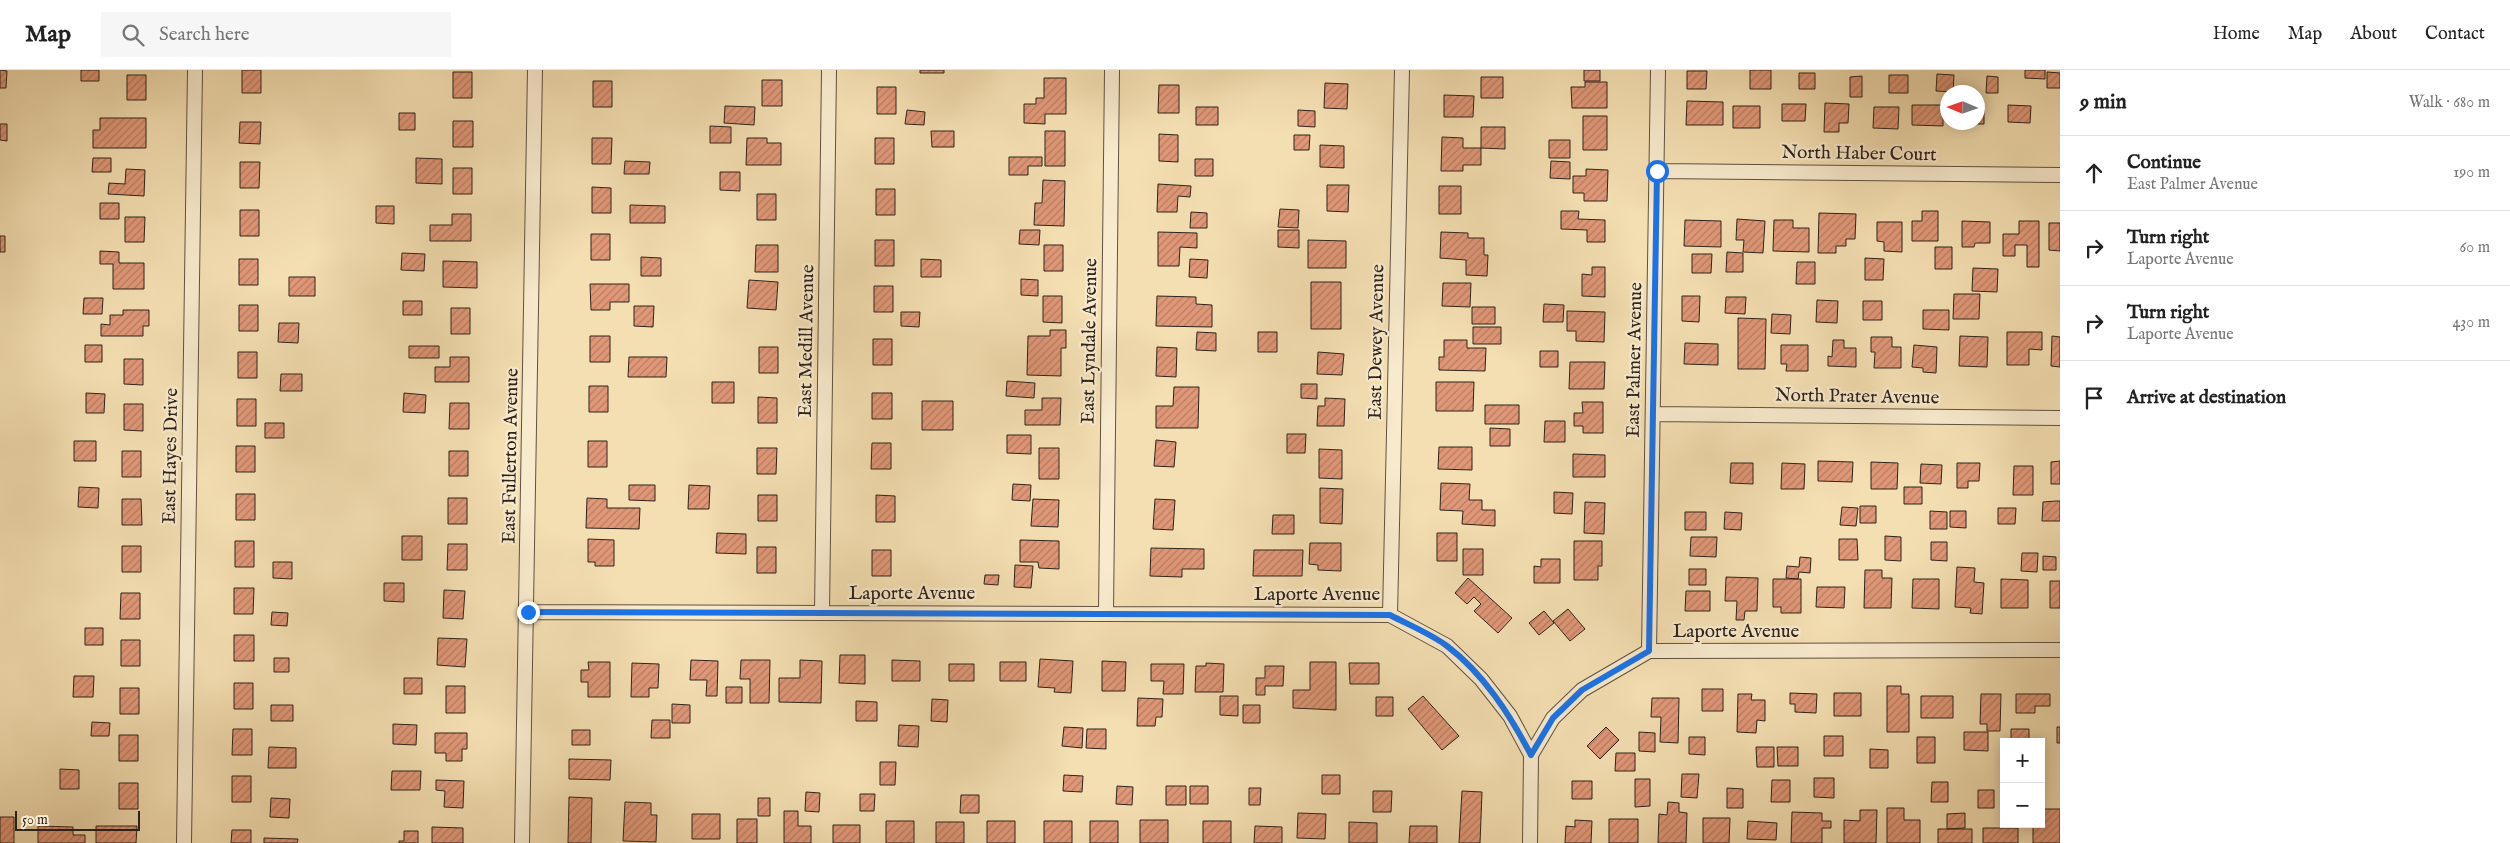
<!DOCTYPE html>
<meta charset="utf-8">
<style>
:root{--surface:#fff;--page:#f6f6f6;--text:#222;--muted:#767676;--line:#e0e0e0}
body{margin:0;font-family:"IM FELL English",serif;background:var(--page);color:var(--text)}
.controls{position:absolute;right:15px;bottom:15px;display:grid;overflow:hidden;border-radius:0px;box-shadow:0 2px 12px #0003}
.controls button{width:45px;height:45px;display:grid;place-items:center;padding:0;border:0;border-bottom:1px solid var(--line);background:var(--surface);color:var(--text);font:25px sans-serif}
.compass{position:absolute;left:1940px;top:15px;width:45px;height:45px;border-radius:50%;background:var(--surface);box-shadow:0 2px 12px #0003;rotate:272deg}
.scale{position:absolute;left:15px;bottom:12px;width:125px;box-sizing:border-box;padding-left:5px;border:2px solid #2e221b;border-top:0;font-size:14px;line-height:18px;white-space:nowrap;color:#2e221b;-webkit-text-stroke:4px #f8eacd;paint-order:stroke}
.stop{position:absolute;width:15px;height:15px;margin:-11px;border:4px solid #1a73e8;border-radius:50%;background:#fff}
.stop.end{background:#1a73e8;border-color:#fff;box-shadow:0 1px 5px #0008}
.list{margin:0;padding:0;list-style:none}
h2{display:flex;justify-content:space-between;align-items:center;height:65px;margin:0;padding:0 20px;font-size:21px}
h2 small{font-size:16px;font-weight:400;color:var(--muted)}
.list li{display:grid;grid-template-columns:32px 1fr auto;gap:15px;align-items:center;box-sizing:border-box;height:75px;padding:0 20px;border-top:1px solid var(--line)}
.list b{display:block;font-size:19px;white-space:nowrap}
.list p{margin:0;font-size:16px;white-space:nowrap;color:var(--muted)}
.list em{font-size:16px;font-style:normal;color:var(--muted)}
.icon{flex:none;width:28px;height:28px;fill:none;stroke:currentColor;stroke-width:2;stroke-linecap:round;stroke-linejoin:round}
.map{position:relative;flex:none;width:2060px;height:773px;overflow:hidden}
header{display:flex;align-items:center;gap:30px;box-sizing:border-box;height:70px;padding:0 25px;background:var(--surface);border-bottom:1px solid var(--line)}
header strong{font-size:24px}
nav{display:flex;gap:28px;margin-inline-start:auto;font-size:18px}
.search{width:350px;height:45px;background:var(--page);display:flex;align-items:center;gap:12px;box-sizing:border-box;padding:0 18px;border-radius:0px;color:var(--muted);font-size:19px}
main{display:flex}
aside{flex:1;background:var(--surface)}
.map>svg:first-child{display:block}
.building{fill:url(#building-hatch);stroke:#2e221b}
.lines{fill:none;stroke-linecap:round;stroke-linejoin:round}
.minor-casing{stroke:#605141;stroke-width:16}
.minor{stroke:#f8eacd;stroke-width:14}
.route{stroke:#1a73e8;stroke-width:6}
.labels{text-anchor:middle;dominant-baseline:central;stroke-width:4.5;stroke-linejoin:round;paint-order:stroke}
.street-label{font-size:19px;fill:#2e221b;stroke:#f8eacd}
</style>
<header>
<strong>Map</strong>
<div class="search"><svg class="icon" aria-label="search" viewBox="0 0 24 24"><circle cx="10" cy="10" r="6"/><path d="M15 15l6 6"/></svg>Search here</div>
<nav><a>Home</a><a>Map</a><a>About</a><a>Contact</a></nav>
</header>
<main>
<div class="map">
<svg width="2060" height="773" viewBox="0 0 2060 773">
<defs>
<pattern id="building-hatch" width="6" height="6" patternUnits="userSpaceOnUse" patternTransform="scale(1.25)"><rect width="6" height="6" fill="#e19878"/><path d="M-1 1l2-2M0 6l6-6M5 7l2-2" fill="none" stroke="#b77c62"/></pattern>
</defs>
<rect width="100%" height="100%" fill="#f4dfb2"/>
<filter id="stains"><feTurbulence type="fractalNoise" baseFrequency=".004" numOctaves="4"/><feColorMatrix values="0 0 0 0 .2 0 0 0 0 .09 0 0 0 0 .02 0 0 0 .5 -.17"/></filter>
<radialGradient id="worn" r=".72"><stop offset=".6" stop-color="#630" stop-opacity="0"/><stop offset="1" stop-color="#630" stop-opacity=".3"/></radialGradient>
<path class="building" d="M0,0L7,1L6,18H0Z
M81,0H99V11H81Z
M242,0H261V23H242Z
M920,0H944V3H920Z
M1584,0H1600V11H1584Z
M1750,0H1771V19H1750Z
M2025,0H2045V9L2025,8Z
M1687,1H1707L1706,19H1687Z
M453,2H472V28H453Z
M2047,2L2060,3V18H2047Z
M1799,3H1815V19H1799Z
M1937,4L1954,5L1953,22L1936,21Z
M127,5H146V30H127Z
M1889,5H1908V23H1889Z
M1862,6V27H1850V7Z
M1987,6L1998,7V23H1986Z
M1481,7H1503V28H1481Z
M1044,8H1066V44H1045V54L1024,53V34H1036V28H1044Z
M762,10H782V36H762Z
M593,11H612V37H593Z
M1585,12H1607V38H1572L1571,17H1585Z
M1325,13L1348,14L1347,39L1324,38Z
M1159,15H1179V43H1158Z
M877,17H896V44H877Z
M1444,25L1474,26L1473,47H1444Z
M1687,31L1723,32V55H1686Z
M1825,33L1849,34L1848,53H1839V62H1824Z
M1782,34H1806L1805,51H1782Z
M1912,35H1943V56L1912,55Z
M1978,35H1984V54H1961L1978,52Z
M2008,35L2031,36L2030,53L2008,52Z
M725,36L755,37L754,55L724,53Z
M1733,36H1760V58H1733Z
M1196,37H1218V55H1196Z
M1874,37H1899L1898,59L1873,58Z
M907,40L925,42L924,55L905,54Z
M1298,40L1315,41V57L1298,56Z
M399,43H415V60H399Z
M1583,46H1607V80H1583Z
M100,48H146V78H93V60H100Z
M453,51H473V77H453Z
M240,52H261L260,74L239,73Z
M0,54H7V71L0,70Z
M710,56L731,57V73H710Z
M1481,57H1505V79L1481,78Z
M931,61H954V77H932Z
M1045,61H1065V96H1045Z
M1159,64L1178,65V92L1159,91Z
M1294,65H1310L1309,80H1294Z
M1442,67L1463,68V78H1481V95H1463V101H1441Z
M592,68H612L611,94H592Z
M747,68H767V73H781V95H746Z
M875,68H894V94H875Z
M1549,70H1570V88H1549Z
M1320,75L1344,76V98L1320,97Z
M1009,87H1042V96H1028V105H1009Z
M93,88H111V102H92Z
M416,88L442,89V114L416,113Z
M1195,89H1213V106H1195Z
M625,91L650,92L649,104H624Z
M1551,91L1570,92V109L1550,108Z
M240,92H260L259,118H240Z
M453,98H472V124H453Z
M126,99L145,100L144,126L108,124L109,113L125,114Z
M1586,99L1608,100L1607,131H1584V123H1573V106H1586Z
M720,102H740V121L720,120Z
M1043,110L1065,111L1064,156L1034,155L1035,133H1042Z
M1158,114L1191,116L1190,127L1178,126L1177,142H1157Z
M1327,115H1349L1348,142L1327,141Z
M1439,116H1461V144H1439Z
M592,117L611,118V143H592Z
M876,119H895V145H876Z
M757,124H776V150H757Z
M100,133H119V149H100Z
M630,135L665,136V153H630Z
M376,136H394V154L376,153Z
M1280,139L1299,140L1298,158L1278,157Z
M240,140H259V166H240Z
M1561,141H1579L1578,149L1605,150V172H1587V160L1561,159Z
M1922,141H1938V171H1912V151H1922Z
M1191,142L1207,143V158H1190Z
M1819,143L1856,144L1855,169H1846V176H1836V183H1818Z
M452,144H471V171H430V155H452Z
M125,147H145L144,172H125Z
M1737,149L1765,151L1763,183L1743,182L1744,170H1736Z
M1685,150L1721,151V177L1684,176Z
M1774,150H1793V158H1809V182L1773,181Z
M1962,151L1990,152V173H1975L1974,177H1962Z
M2019,151H2039V197H2027V175H2015V186H2003V164H2019Z
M1877,152H1902V182L1884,181V172L1877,171Z
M2049,153H2060V181L2049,180Z
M1020,160H1040L1039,175L1019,174Z
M1278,160H1299V178L1278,177Z
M1158,162L1197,163V178L1180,177L1179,196H1158Z
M1441,162L1468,163V168H1484V185H1488L1487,206L1466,205V190L1440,188Z
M591,164H610V190H591Z
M0,166H5V182H0Z
M875,170H894V196H875Z
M1308,170L1346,171V198H1308Z
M756,175H778V202H755Z
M1044,175H1063V201H1044Z
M1935,177H1952V199H1935Z
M100,181L119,182V193H144V219H113V194H100Z
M1727,182L1743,183V202H1726Z
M402,183L425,184L424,201L401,200Z
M1692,184H1712L1711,203H1692Z
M641,187L661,188V206H641Z
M1865,188L1884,189L1883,210H1865Z
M239,189H258V215H239Z
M921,189L941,190V207H921Z
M1190,189L1208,190L1207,208L1189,207Z
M443,191L477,192V218L443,217Z
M1797,192H1815V214H1796Z
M1592,197H1605V227L1582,226V204L1592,205Z
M1973,198L1998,199L1997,222L1972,221Z
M289,207H315V226H289Z
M1021,209L1038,210V226L1021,225Z
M749,210L778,212L776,240L747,238Z
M1311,212H1341V259H1311Z
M1443,213H1471L1470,237L1442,236Z
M590,214H629V232H610V240H591Z
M874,216H893V242H874Z
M1954,224H1980L1979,249H1953Z
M1043,226H1062V253L1043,252Z
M1157,226L1196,227V234L1212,235V257L1156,256Z
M1682,226H1700L1699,252L1682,251Z
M1726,227H1746L1745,244L1725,243Z
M84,228H103L102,244H83Z
M1817,230L1838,231L1837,253L1816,252Z
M403,231H422V245H403Z
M1863,231H1882V250H1863Z
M1544,234L1564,235L1563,252H1543Z
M239,235H258V261H239Z
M634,236H654L653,257L634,256Z
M1472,237H1495V254H1472Z
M451,238H470V264H451Z
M123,240H149V256H143V266H101V254L110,255V245H123Z
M1923,240H1949V260L1923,259Z
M1567,241L1605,242L1604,272L1576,271V261H1567Z
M901,242H920L919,257L901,256Z
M1772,244L1791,245L1790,264L1771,263Z
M1738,248L1766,249L1765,299H1738Z
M279,253H299L298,273L278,272Z
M1473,257H1501V274H1473Z
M1050,260H1066V278H1061V306L1027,305L1028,266H1050Z
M1197,262L1216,263V281L1196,280Z
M1258,262H1277V282H1258Z
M2007,262H2042V280L2029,279V295H2007Z
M590,266H610V292H590Z
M1960,266L1988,267L1987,297L1959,296Z
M2052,266L2060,267V297L2051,296Z
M1871,267H1892V277H1901V298H1874L1875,282H1871Z
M873,269H892V295H873Z
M1444,270H1467V278H1486L1485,301L1439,300V287H1444Z
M1833,270H1844V278H1856V297L1828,296V286L1832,287Z
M1685,273L1718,274V295L1684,294Z
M85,275H102V292H85Z
M1781,275H1808V301H1786L1787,294H1781Z
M1914,275L1937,277L1936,303L1923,302V298L1912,297Z
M409,276H439V288H409Z
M759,277H778V303H759Z
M1157,277L1177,278L1176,307L1156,306Z
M1540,281H1558V297H1540Z
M238,282H257V308H238Z
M1318,282L1344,284L1342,305L1317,304Z
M450,287H469V312H435V297H450Z
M629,287H667L666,307H628Z
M124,289H143V315L124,314Z
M1570,292H1605L1604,319H1569Z
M281,304H302V321H280Z
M1007,311L1035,313L1034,328L1006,326Z
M712,312H734V333H712Z
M1436,312H1474L1473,341H1436Z
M1301,314H1317V329L1301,328Z
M589,316H608V342H589Z
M1174,317H1199L1198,358H1156V336H1173Z
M86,323L105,324L104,343H86Z
M404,323L426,325L425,343L403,342Z
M872,323H892V349H872Z
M758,327L777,328V353H758Z
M1042,328H1061L1060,355H1025V340H1042Z
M1325,328L1345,329L1344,356H1317L1318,336H1325Z
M237,329H256V356H237Z
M922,331H953V360H922Z
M1582,332H1603V363H1583V356H1574V343H1583Z
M450,333H469V359H449Z
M124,334H143V361L124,360Z
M1485,335H1519V354H1485Z
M1545,351H1565V372H1544Z
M265,353H284V368H265Z
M1490,358L1510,359V376H1490Z
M1287,364H1306L1305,383H1287Z
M1007,365H1031V384L1007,383Z
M1156,370L1176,372L1174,397L1154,396Z
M74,371H96V391H74Z
M588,371H607V397H588Z
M872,373H891V399H871Z
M236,376H255V402H236Z
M1439,377H1472V400L1438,399Z
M757,378H777L776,404H757Z
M1039,378H1059V409H1039Z
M1319,379L1342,380V409L1319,408Z
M122,381H141V407H122Z
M449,381H468V406H449Z
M1573,384L1605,385V407H1573Z
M1818,391L1853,392L1852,412L1818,411Z
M2060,391V414H2051V392Z
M1871,392L1898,393L1897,419H1871Z
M1731,393H1753V414L1730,413Z
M1782,393L1805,394L1804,419H1781Z
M1957,393H1980L1979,411H1968V418H1957Z
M1921,394L1942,395L1941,414L1920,413Z
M2014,396H2033V425H2013Z
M1441,413L1470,414L1469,430H1482V440H1495V456L1462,454L1463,441L1440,440Z
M1013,414L1031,415L1030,431L1012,430Z
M629,415H655V431L629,430Z
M689,415L710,416L709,439H688Z
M79,417L99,418L98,438L78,437Z
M1904,417H1922V434H1904Z
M1320,418L1343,419L1342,454L1320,453Z
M1554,422L1573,423L1572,444L1554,443Z
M236,424H255V450H236Z
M758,425H777V451H758Z
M876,425L895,426V452H876Z
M448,428H467V454H448Z
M587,428L607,429V438H640L639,459L586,458Z
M122,429H141L142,455H122Z
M1033,429L1059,430L1058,457L1031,456Z
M1155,429L1175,430L1173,460L1153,459Z
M2056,431H2060V451H2042L2043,432Z
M1585,432L1605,433L1604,464L1584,463Z
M1860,436H1876V453H1860Z
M1842,437L1858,438L1856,456L1840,455Z
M1998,438H2016L2015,454H1998Z
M1930,441L1947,442V459H1930Z
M1950,441H1966V458L1950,457Z
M1685,442H1706V460H1685Z
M1725,442L1742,443L1741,460L1724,459Z
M1273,445H1294V464H1272Z
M717,463L746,464V484L716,483Z
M1437,463H1457V491H1437Z
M402,466H422V490H402Z
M1885,466L1901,467V491L1885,490Z
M1691,467H1717L1716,487L1690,486Z
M588,469L614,470V496H595V492H588Z
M1839,469H1857L1858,490H1839Z
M1020,470L1059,471V499L1039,498L1038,492H1020Z
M235,471H254V497H235Z
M1574,471H1602V496H1598V510H1574Z
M1931,472H1947V491L1931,490Z
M1310,473H1341V501L1318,500V495L1309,494Z
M448,474H467V500H447Z
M122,476H141V502H122Z
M757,477H776V503H757Z
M1151,478L1204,479V499H1182V507L1150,506Z
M1463,479H1483V505H1463Z
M872,480H891V506H872Z
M1254,480H1303L1302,506H1253Z
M2022,483H2038L2037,502L2021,501Z
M2043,486L2056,487V500H2043Z
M1800,487L1811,488L1810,503L1799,502L1798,509L1786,508L1787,496L1799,497Z
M1541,489H1560V513H1534V496L1541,497Z
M273,492H292V509L273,508Z
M1015,495L1033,496L1031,518L1014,517Z
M1957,497L1975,498L1974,512L1984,513L1982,544L1970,543L1971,538L1955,537Z
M1689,499H1706V515H1689Z
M1865,500H1882V508H1892L1891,538H1864Z
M985,505H999L998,515L984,514Z
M1726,507L1758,508L1757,541H1745L1744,550H1736L1737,531H1725Z
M1468,508L1512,548L1498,563L1474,541L1481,534L1474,527L1467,534L1455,523Z
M1773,509H1801V543H1781V537H1773Z
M1913,509H1939V539L1912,538Z
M2001,509L2028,510V538H2001Z
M2050,511H2060V538H2050Z
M384,513H404V532L384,531Z
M1817,517H1845L1844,538L1816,537Z
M234,518H254L253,544H234Z
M444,520L465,521L463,549L443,548Z
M1686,521H1710V541H1685Z
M121,523H140V549H120Z
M1568,539L1585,559L1570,571L1553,551Z
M1544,541L1554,553L1539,565L1529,553Z
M272,542L288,543L287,556L271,555Z
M85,558H103V575H85Z
M234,565H254V591H234Z
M438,568L467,569L465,597L437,595Z
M121,570H140V596H121Z
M840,585H865V614L839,613Z
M274,588H289V602H274Z
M1040,589L1073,591L1071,623L1054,622L1055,618L1038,617Z
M691,590L718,591L717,626H706L707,610H690Z
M741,590H770L769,633H750V609H740Z
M800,590L822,591L821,633L779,632V608H800Z
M892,590L920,591V611H892Z
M1102,591L1126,592L1125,621H1102Z
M588,592H610V627H588V612H581V600H589Z
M1000,592H1026V611H1000Z
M1310,592H1336V640L1293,638V620H1310Z
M632,593L659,594L658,618H649V627H631Z
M1206,593L1224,594L1223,622H1195L1196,596H1206Z
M1349,593H1379V614H1350Z
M949,594H974V611H949Z
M1151,594H1184L1183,624H1163L1164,611H1151Z
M1265,596H1284L1283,616H1265V625H1256V608H1265Z
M74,606H94L93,627H73Z
M404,608H422V624H404Z
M234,613H253V639H234Z
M446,616H465V643H446Z
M1887,616H1901V624H1909V662H1887Z
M726,617H742V633H726Z
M120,618H139V644H120Z
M1702,619H1723V641H1702Z
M1790,623L1817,624L1816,643L1795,642V634H1790Z
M1834,623H1861V646H1834Z
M1738,624H1752L1751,630H1765V651L1757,650L1756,663L1737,662Z
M1981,624H2001L2000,661H1987V654H1980Z
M2016,624H2050V636H2035V643H2016Z
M1220,626H1238V646L1220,645Z
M1423,626L1459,666L1442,680L1408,639Z
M1921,626H1953V648H1921Z
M1376,627H1393V646H1376Z
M1138,628L1163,629L1162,647H1156L1155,656H1137Z
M1652,628H1679L1678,673L1660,672L1661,647H1651Z
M932,629L948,630L947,652L931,651Z
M856,631L877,632V651H856Z
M672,634L690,635V653H672Z
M271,635H293V651H271Z
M1243,635H1260V653H1243Z
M652,650H670V668H651Z
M92,652L110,653L109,666H91Z
M393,654L417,655L416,675L393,674Z
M899,655L919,656L918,677L898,676Z
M1064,657L1083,658L1082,678L1062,676Z
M1606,657L1619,670L1600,689L1587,676Z
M2057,657H2060V673H2057Z
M233,659H252V685H232Z
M1087,659H1106V679L1086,678Z
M2011,659H2029V672H2011Z
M572,660H590V675H572Z
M1639,662L1655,663V682L1639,681Z
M1964,662H1988V681L1964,680Z
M435,663H467V679H462V691H446V683H435Z
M119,665H138V691H119Z
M1824,666H1843V686H1824Z
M1689,667H1705V685L1689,684Z
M1917,667H1935V693H1917Z
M269,677L296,678V698H268Z
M1756,677H1774V697H1757Z
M1777,677H1798V696H1778Z
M1870,679L1888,680V698H1870Z
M1616,683H1635V701H1615Z
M569,689L611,690L610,710L569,709Z
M880,692H896L895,715H880Z
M60,699L79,700V719H60Z
M392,701H421L420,720H391Z
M1682,704H1699L1697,728L1681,727Z
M1064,705L1083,706L1082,722L1063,721Z
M1322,705H1340V724H1322Z
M232,706H251V732H232Z
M1814,708H1834V728L1814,727Z
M1635,709H1650V736L1635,737Z
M436,710L464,711L463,738L444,737L445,721L436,720Z
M1772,710H1790V732H1771Z
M1572,711H1592V729H1572Z
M1932,712H1948V732H1931Z
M119,713H138V739H119Z
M1117,716L1133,717L1132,735L1116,734Z
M1166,716H1186V735H1166Z
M1190,716H1208V734H1190Z
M1249,718H1261L1260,735H1249Z
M1727,718L1743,719V738H1727Z
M1978,720H1994V738H1978Z
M1373,721H1392L1391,742H1373Z
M1462,721L1482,722L1480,773H1459Z
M806,722L820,723L819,742L805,741Z
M860,724H875L874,741H860Z
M961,725H979V743H960Z
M569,727L592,728L591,773H568Z
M271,728L290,729L289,748L270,747Z
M758,728H770V746H758Z
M625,732L651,733V745H657L656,772L623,771Z
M1668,732L1679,733V742L1687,743L1686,773H1658L1659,744L1667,745Z
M1887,738H1904V750H1920V773H1887Z
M2041,739H2060V773H2033V754H2041Z
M1860,740H1877L1876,773H1844V750L1860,751Z
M784,741H798V756H811V773H784Z
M1792,742L1822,743V751H1831V758H1822V773H1791Z
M1298,743L1326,744L1325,769L1297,768Z
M1965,743V758L1947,759V744Z
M692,744H720V769H692Z
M0,747H14V773H0Z
M1703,748H1730L1729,773H1703Z
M737,749H757V773H737Z
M1609,749H1638V773H1609Z
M1140,750H1168V773H1140Z
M1575,750L1592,751L1591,773H1565L1566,756L1575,757Z
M886,751H914V773H886Z
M987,751H1015V773H987Z
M1044,751H1072V773H1044Z
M1090,751H1118V773H1090Z
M1203,751H1231V773H1203Z
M1748,751L1777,753L1776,770L1747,769Z
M936,752H964V773H936Z
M1349,752L1377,753V773H1349Z
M833,755H860V773H833Z
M38,756L73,757V765H85V773H38Z
M96,756H137L136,773H96Z
M1255,756L1282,757V773H1254Z
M1410,756H1437V773H1409Z
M432,757L463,758V773H432Z
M1983,758H2018V773H1983Z
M1938,759H1972V773H1938Z
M232,760H251V773H231Z
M404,761H418V773H399V771H404Z
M264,768L298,769L297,773H264Z"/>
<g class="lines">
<defs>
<path id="minor" d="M1657,101L2060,105
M1653,344L2060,348
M528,542L1390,545L1447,576L1481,609L1510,646L1531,685L1530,773
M1106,542L1112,0
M822,543L829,0
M1390,545L1402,0
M1649,581L1658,0
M1531,685L1553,648L1582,620L1649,581L2060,580
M184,773L195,0
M522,773L535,0"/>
</defs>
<use href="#minor" class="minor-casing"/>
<use href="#minor" class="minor"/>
</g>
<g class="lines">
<path class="route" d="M528,542L1390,545C1409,555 1431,564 1447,576C1484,604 1510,645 1531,685L1553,648L1582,620L1649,581L1657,101"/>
</g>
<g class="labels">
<g class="street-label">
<text transform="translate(1859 84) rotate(1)">North Haber Court</text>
<text transform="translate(807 271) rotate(-89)">East Medill Avenue</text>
<text transform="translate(1090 271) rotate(-89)">East Lyndale Avenue</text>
<text transform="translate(1377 272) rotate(-89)">East Dewey Avenue</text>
<text transform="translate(1635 290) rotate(-89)">East Palmer Avenue</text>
<text transform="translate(1857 327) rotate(1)">North Prater Avenue</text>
<text transform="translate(171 386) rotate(-89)">East Hayes Drive</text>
<text transform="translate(511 386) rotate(-89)">East Fullerton Avenue</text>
<text x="912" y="524">Laporte Avenue</text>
<text x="1317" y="525">Laporte Avenue</text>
<text x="1736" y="562">Laporte Avenue</text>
</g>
</g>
<rect width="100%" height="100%" filter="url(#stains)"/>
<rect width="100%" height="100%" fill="url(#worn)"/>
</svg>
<div class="controls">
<button>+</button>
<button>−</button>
</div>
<svg class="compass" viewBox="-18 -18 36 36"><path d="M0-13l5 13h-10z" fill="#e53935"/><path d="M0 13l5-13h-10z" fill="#767676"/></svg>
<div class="scale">50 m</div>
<div class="stop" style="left:1657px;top:101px"></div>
<div class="stop end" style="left:528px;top:542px"></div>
</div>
<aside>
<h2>9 min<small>Walk · 680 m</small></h2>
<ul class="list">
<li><svg class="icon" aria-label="ahead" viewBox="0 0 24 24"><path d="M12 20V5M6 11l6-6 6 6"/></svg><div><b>Continue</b><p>East Palmer Avenue</p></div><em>190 m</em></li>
<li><svg class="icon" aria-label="right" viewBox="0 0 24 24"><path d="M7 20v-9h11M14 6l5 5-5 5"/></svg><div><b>Turn right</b><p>Laporte Avenue</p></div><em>60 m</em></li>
<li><svg class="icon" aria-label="right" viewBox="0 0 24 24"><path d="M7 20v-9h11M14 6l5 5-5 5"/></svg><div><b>Turn right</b><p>Laporte Avenue</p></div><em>430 m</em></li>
<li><svg class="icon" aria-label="arrive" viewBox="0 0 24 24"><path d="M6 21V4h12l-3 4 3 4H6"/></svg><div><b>Arrive at destination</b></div></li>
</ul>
</aside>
</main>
